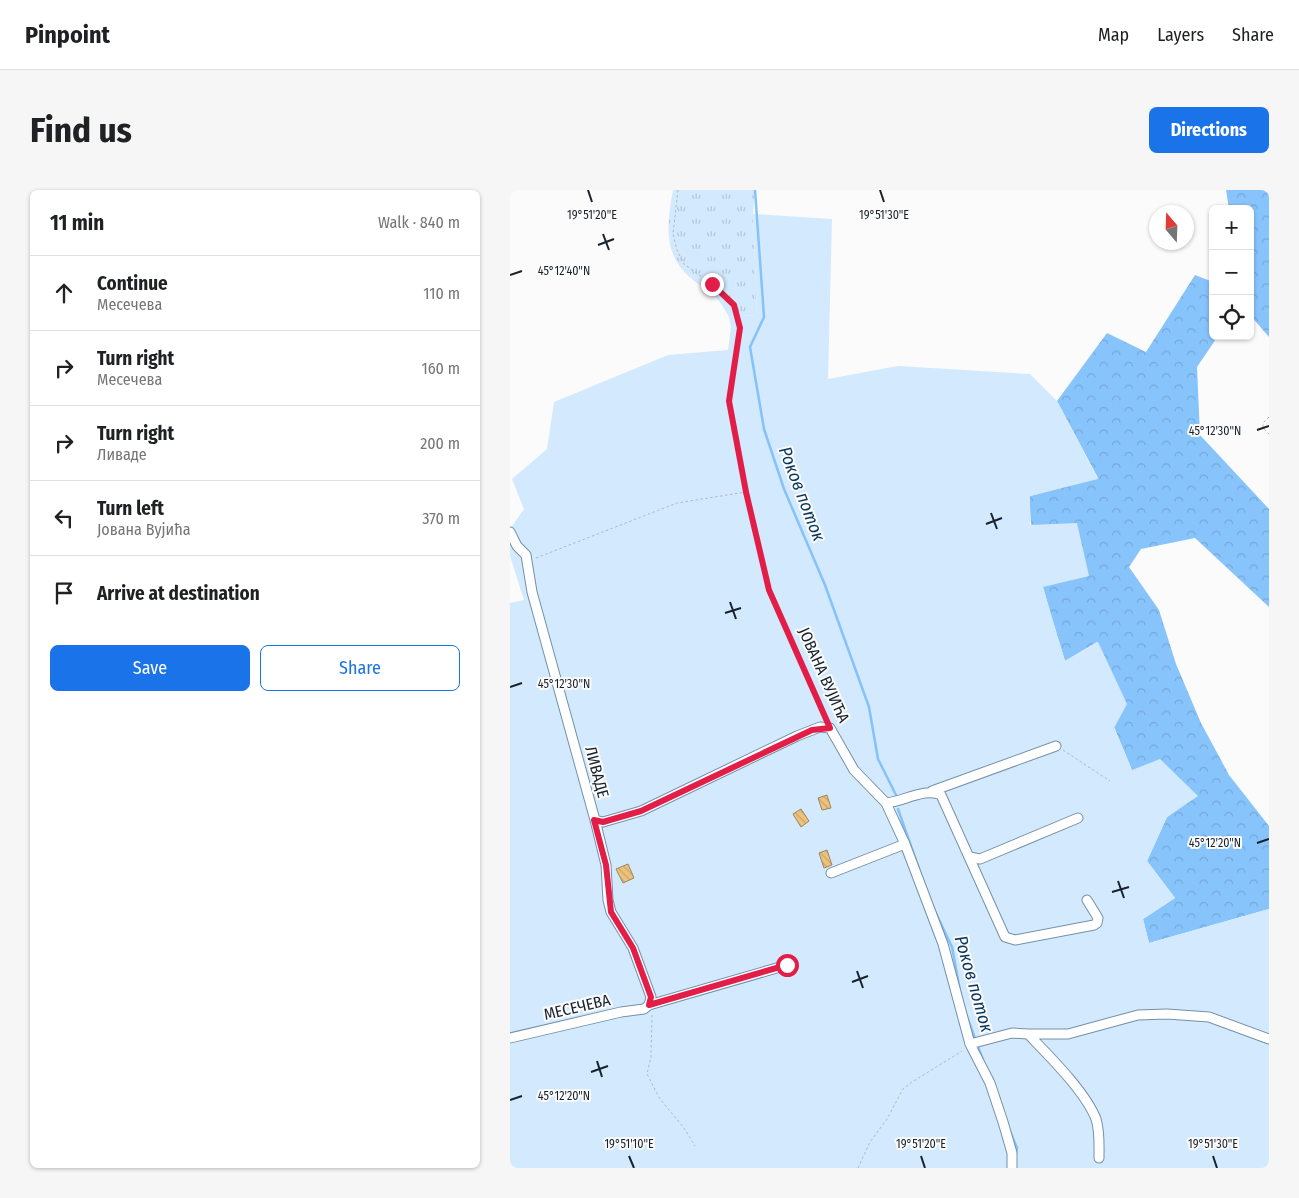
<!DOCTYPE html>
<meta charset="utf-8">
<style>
:root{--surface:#fff;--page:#f6f6f6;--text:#202124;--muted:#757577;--line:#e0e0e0;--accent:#1a73e8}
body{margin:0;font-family:"Fira Sans Condensed",sans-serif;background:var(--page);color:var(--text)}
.controls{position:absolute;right:15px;top:15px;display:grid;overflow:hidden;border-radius:8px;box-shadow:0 1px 4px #0004}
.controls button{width:45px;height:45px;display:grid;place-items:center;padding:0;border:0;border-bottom:1px solid var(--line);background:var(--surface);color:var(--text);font:25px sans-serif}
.compass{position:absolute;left:639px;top:15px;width:45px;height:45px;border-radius:50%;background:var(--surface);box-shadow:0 1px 4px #0004;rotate:341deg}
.stop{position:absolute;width:15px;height:15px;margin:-11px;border:4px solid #e11d48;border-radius:50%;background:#fff}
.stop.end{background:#e11d48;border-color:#fff;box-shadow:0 1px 5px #0008}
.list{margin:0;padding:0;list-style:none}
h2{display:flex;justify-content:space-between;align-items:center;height:65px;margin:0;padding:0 20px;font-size:21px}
h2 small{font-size:16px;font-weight:400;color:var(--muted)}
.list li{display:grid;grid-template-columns:32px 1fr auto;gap:15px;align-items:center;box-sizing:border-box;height:75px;padding:0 20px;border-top:1px solid var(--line)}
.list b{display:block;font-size:19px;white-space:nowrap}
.list p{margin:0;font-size:16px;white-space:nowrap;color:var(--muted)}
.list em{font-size:16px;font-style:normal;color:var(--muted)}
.actions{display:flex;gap:10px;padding:15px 20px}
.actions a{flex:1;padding:11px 0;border:1px solid var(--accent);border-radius:8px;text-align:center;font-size:18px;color:var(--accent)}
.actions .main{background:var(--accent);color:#fff}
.icon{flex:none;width:28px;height:28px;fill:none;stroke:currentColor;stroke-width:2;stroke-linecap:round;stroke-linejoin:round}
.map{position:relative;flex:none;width:759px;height:978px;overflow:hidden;border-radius:8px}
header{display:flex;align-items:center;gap:30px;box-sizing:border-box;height:70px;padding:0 25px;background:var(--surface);border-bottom:1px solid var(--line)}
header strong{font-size:24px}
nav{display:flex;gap:28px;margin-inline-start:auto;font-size:18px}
.intro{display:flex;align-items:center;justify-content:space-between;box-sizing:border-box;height:120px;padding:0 30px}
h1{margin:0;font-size:35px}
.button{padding:12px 22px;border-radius:8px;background:var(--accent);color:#fff;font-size:18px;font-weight:700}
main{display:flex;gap:30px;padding:0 30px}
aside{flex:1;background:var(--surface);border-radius:8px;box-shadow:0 1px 4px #0004}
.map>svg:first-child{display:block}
.grass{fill:url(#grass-tufts)}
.forest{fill:url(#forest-crowns)}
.garden{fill:#d3e9fe}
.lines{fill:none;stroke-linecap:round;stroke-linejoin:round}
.stream{stroke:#85c2fa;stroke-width:2.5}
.building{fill:url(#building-back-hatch);stroke:#988567}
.street-casing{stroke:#7590a9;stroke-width:11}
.path{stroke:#b4b8bb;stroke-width:1;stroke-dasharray:2.5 2.5;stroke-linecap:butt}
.street{stroke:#fff;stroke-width:9}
.route{stroke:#e11d48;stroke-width:6}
.ticks{fill:none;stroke:#17222c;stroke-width:2}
.labels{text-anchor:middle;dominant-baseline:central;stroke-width:4;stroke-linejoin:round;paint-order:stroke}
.street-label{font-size:16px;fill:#17222c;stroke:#fbfbfb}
.water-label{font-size:18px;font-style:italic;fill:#0a385c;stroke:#fbfbfb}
.ticks-label{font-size:12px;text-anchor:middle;fill:#17222c;stroke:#fbfbfb;stroke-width:4;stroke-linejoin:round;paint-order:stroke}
</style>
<header>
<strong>Pinpoint</strong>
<nav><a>Map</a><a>Layers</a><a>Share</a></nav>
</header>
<div class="intro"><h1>Find us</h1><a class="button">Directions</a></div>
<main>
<aside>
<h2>11 min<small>Walk · 840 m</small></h2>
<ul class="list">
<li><svg class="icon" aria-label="ahead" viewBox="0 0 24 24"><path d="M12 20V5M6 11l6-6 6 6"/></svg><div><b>Continue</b><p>Месечева</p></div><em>110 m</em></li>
<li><svg class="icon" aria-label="right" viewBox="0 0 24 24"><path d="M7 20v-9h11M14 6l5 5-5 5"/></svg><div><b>Turn right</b><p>Месечева</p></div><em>160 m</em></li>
<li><svg class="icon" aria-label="right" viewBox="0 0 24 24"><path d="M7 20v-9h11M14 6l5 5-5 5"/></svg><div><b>Turn right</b><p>Ливаде</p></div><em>200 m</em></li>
<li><svg class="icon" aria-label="left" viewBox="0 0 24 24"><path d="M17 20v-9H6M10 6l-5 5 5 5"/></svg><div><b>Turn left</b><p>Јована Вујића</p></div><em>370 m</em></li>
<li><svg class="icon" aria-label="arrive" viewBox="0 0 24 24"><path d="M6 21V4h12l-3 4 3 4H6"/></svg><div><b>Arrive at destination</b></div></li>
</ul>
<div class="actions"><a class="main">Save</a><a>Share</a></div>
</aside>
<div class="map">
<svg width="759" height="978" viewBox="0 0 759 978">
<defs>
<pattern id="grass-tufts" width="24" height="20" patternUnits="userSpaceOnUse" patternTransform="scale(1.25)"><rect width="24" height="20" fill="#d3e9fe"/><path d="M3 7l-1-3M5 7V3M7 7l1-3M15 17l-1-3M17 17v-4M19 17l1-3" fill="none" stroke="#b4c8da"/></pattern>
<pattern id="forest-crowns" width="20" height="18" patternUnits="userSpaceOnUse" patternTransform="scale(1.25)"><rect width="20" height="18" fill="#88c4fc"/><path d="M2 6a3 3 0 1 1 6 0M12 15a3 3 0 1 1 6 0" fill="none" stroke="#75a8d8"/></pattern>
<pattern id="building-back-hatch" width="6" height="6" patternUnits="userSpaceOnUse" patternTransform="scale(1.25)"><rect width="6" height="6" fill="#edc27b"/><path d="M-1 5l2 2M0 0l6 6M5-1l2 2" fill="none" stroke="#caa66a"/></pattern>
</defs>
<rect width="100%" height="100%" fill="#fbfbfb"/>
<path class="grass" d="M163,0H245L243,24L247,125L219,127C205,101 201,105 182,89C152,65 157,33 163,0Z"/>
<path class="forest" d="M716,0H759V147L740,125V19H719Z
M685,85L703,92V146H708L687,177L690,245L759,319V417L685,348L631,359L619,377L649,420L666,474L691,533L719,585L759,636V719L639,753L633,729L665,708L637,671L657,627L687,606L622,580L604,537L587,452L555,471C539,417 519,363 520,306L588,288L547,211L597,143L636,162Z"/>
<path class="garden" d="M243,24L322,29L318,189L388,176L520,184L547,211L588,289L520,306V335L567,333L579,386L533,397L555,471L588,452L617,514L604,538L622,580L650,569L688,606L657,627L637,671L665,708L633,729L639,753L759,719V978H0V413L14,410L0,366V339L14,319L2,289L37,259L44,212L158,165L218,160L221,137L219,127L247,125Z"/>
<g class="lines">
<path class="stream" d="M245,0L254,127L240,157L254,239L274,299L315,395L359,517L368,569L387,607
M388,619L409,679
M423,717L442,757L451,806
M456,824L473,870
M500,941L507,958L506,964"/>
</g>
<path class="building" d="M317,605L321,618L312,620L308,608Z
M291,619L299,631L291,637L283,624Z
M317,660L322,675L314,678L309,663Z
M118,674L124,688L113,693L106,679Z"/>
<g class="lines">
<defs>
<path id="street" d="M0,342L7,356L16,365L22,402L85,630L93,632L131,621L287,546L310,537L320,538L344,580L376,613L395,654L433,754L460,854L480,893L493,932L502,963V978
M422,601L546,556
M376,613C392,612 416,597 431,605L495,747L505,750L584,735L587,733L588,728L577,710
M460,667L470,669L568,628
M321,683L395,654
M139,815L277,775
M518,844H558L628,825L657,824L699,827L759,849
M0,848L111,822L134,819L139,815L141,807L123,758L101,722L98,710L96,675L85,630
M460,854L502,843L518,844C539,866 575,901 586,929C590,942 589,955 589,968"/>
</defs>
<use href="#street" class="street-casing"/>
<path class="path" d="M168,0L163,44L167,60L174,74L213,102L224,115L230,138L219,211L236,302L259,400L317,530
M759,227L753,233V238L759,244
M26,368L167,313L236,302
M553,560L600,591
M142,825L141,867L137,884L150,909L174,938L185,956
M348,978L360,952L377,929L393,899L402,892L452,861"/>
<use href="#street" class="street"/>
</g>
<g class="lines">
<path class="route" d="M202,94L224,115L230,138L219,211L236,302L259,400L320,538L302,540L131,621L93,632L84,630L96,675L101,722L123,758L141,807L139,815L277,775"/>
</g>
<path class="ticks" d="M78,0L82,12M370,0L374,12M93,44L99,60M88,55L104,49M0,85L12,81M747,240L759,236M481,323L487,339M476,334L492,328M220,412L226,429M215,423L231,418M0,497L12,493M747,653L759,649M608,691L614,708M602,702L619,697M347,781L353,798M342,792L358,786M87,871L92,887M81,882L98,876M0,910L12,906M119,966L124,978M411,966L415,978M703,966L707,978"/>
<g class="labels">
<g class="street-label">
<text transform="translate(314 485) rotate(66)">ЈОВАНА ВУЈИЋА</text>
<text transform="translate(87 582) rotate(75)">ЛИВАДЕ</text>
<text transform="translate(67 817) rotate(-13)">МЕСЕЧЕВА</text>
</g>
<g class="water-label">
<text transform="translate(292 304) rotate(69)">Роков поток</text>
<text transform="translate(464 794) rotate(74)">Роков поток</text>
</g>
</g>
<g class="ticks-label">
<text x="82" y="29">19°51'20"E</text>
<text x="374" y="29">19°51'30"E</text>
<text x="54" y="85">45°12'40"N</text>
<text x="705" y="245">45°12'30"N</text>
<text x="54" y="498">45°12'30"N</text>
<text x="705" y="657">45°12'20"N</text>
<text x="54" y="910">45°12'20"N</text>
<text x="119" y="958">19°51'10"E</text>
<text x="411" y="958">19°51'20"E</text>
<text x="703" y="958">19°51'30"E</text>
</g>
</svg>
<div class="controls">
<button>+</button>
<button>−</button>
<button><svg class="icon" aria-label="locate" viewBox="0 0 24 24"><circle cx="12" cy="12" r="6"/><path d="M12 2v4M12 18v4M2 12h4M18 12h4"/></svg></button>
</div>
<svg class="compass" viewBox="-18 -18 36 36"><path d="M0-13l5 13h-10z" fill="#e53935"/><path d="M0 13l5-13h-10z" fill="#757577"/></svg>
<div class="stop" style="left:277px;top:775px"></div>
<div class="stop end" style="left:202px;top:94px"></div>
</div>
</main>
